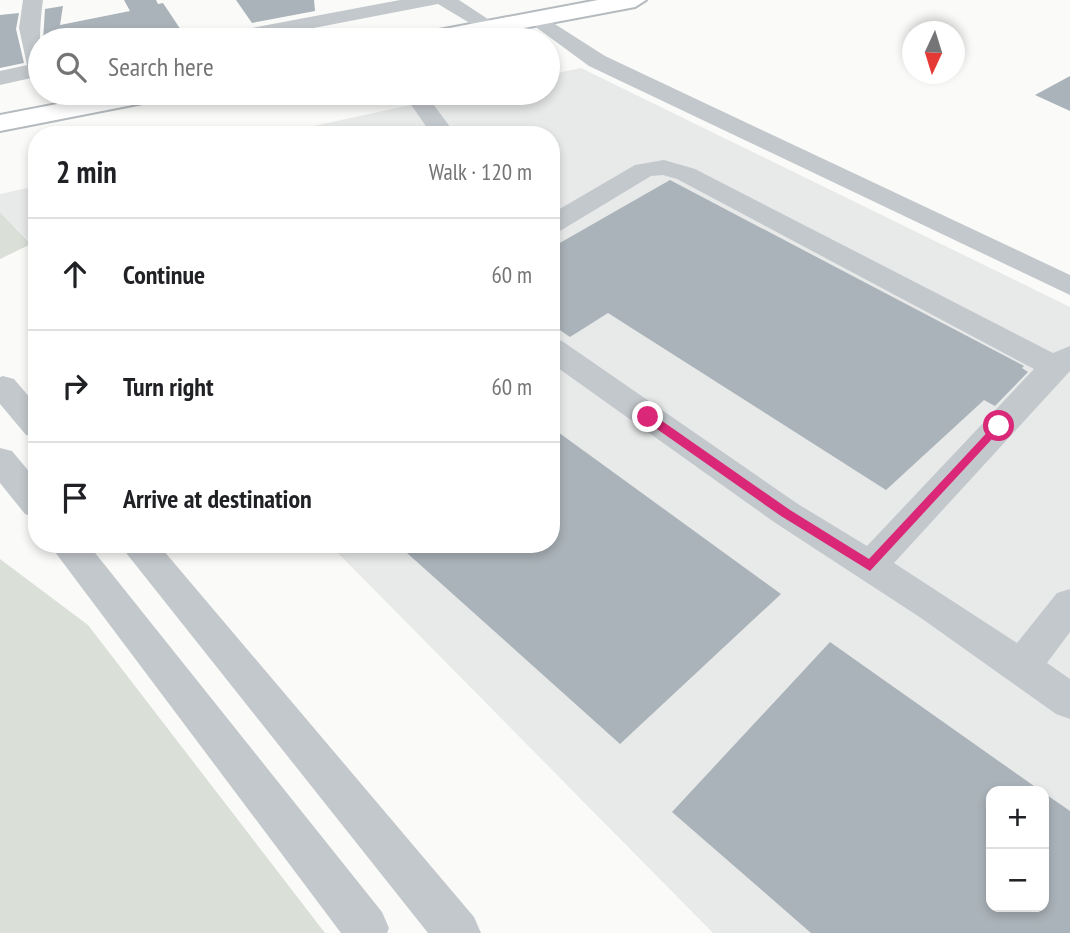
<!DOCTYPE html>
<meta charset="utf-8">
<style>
:root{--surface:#fff;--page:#f6f6f6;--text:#202124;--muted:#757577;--line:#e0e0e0}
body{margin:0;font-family:"PT Sans Narrow",sans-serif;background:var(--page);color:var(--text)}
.controls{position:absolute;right:21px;bottom:21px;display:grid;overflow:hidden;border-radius:14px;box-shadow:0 4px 10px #0003}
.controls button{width:63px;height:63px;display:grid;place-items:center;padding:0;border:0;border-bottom:2px solid var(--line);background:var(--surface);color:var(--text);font:35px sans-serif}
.compass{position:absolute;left:902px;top:21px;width:63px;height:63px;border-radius:50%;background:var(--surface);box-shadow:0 4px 10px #0003;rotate:184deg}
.stop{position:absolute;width:21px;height:21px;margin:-16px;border:5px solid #db2777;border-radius:50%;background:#fff}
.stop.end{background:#db2777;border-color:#fff;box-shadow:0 2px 7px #0008}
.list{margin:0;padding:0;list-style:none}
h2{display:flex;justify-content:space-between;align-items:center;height:91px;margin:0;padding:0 28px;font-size:30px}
h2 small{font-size:23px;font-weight:400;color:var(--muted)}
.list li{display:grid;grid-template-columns:46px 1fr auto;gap:21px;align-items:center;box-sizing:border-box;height:112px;padding:0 28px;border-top:2px solid var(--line)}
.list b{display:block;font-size:26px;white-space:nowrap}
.list em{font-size:23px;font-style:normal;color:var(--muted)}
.icon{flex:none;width:38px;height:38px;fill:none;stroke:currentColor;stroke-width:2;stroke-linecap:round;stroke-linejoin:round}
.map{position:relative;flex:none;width:1070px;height:933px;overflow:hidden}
.search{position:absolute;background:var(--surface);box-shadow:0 4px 10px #0003;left:28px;top:28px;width:532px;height:77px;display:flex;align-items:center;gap:18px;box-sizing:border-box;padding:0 24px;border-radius:38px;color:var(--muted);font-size:26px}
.panel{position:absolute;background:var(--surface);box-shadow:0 4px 10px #0003;left:28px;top:126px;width:532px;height:427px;border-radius:28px}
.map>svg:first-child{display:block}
.built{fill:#e8e9e9;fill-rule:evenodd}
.green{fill:#dadfd7}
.building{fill:#aab3b9}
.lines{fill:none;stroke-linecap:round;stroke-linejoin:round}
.major-casing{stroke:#b5babe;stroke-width:4}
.minor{fill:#c3c8cc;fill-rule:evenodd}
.major{fill:#fff;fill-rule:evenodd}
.route{fill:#db2777}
</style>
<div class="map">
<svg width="1070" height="933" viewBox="0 0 1070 933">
<rect width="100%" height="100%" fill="#fafaf8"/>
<path class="built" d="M581,68L1070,307V933H713L329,544H551V135H272L466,93H548V75ZM991,791H1044V907H991Z
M37,186V249L0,212V194Z"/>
<path class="green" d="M0,212L31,244L0,259Z
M0,559L88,625L325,933H0Z"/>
<path class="building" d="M124,0H156L158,4L163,3L185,36L164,40H143L140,36L115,40H43L45,9L63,6L60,25L130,11Z
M236,0H314L315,11L252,23Z
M19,13L16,29L24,63L0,68V15Z
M1070,76V111L1035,95Z
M670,180L1024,366L1022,368L1028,372L995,406L984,400L886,490L608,313L570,337L551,324V248Z
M551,427L781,594L620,744L397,544H551Z
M830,642L1041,791H991V907H1044V793L1070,811V933H811L672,812Z"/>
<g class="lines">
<defs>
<path id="major" d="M598,0H646L635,7L460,40H411L414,35L423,33Z
M114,93H166L162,99L153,101L0,131V115Z"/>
</defs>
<use href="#major" class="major-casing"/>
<path class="minor" d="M23,0H43C39,28 40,48 40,76L0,85V71L27,65L19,28Z
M400,0H459L500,27L490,33L483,31L438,4L252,40H210L220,34Z
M536,12L605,56L1070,275V295L589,66L529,22L526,18L529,14Z
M403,93H425L456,135H432Z
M664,160L695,169L1053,353L1070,346V371L894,563L1017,643L1057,593L1070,589V632L1047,663L1070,679V719L1056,714L921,618L774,522L551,363V338L562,341L798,504L867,546L1034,369L677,179L663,175L651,176L560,231L551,233V214L635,165Z
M3,376L14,379L37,406V438L26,435L0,404V377Z
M0,448L12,451L37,481V518L25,514L0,483Z
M49,544H88L382,912L389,928L387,933H341Z
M119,544H158L474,917L481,933H428Z"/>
<use href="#major" class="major"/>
</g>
<path class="route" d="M644,414H652L790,510L869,559L995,424L1004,426L870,571L781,516L644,420Z"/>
</svg>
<div class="controls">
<button>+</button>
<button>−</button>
</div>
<svg class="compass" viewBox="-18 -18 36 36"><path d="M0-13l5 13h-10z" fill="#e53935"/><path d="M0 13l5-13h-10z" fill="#757577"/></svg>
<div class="stop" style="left:999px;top:426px"></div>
<div class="stop end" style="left:648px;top:417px"></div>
<div class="search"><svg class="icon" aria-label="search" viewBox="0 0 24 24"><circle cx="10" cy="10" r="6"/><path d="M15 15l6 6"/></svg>Search here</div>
<section class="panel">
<h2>2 min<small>Walk · 120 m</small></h2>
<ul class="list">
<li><svg class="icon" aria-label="ahead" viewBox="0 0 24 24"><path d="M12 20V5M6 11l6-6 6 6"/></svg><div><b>Continue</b></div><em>60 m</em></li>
<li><svg class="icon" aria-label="right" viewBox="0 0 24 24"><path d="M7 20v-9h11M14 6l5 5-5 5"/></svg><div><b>Turn right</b></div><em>60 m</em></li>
<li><svg class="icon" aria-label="arrive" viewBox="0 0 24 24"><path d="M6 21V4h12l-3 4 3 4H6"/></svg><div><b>Arrive at destination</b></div></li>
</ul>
</section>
</div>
